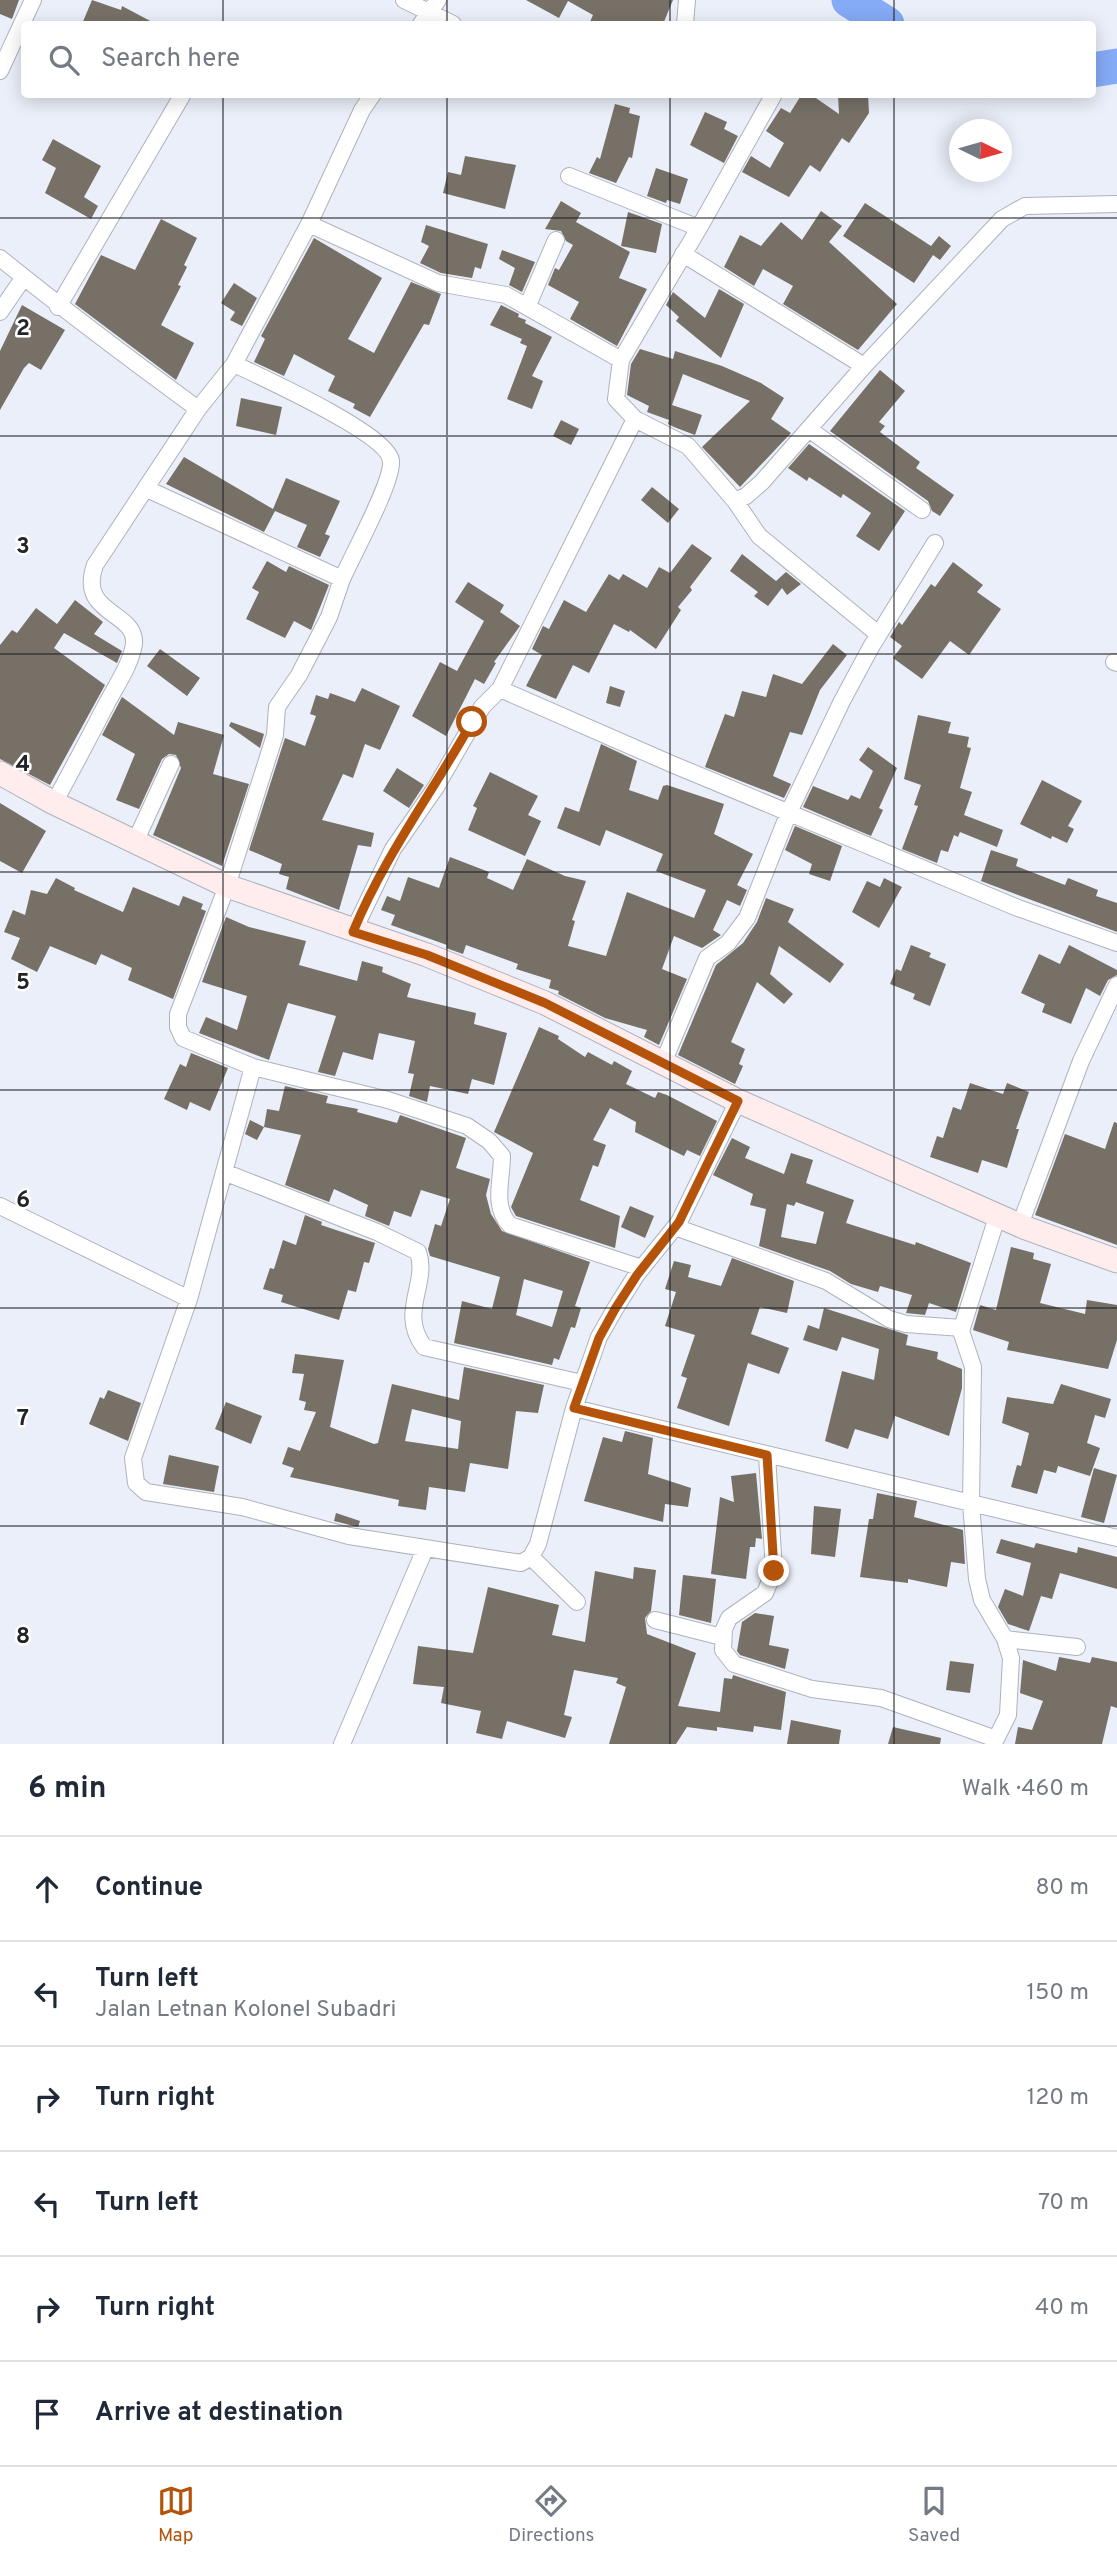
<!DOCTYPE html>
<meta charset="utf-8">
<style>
:root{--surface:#fff;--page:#f2f2f3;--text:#1f2937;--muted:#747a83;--line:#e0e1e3;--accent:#b45309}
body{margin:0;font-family:Overpass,sans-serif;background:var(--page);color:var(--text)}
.compass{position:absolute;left:949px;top:119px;width:63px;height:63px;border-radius:50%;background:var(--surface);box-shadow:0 4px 18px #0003;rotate:95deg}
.stop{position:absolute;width:21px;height:21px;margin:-16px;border:5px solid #b45309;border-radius:50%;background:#fff}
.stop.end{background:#b45309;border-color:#fff;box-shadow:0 2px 7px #0008}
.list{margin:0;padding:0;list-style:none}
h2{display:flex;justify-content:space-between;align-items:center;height:91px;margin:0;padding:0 28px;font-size:30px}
h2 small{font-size:23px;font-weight:400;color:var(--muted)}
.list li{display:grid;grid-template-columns:46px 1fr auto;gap:21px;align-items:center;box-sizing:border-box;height:105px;padding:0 28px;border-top:2px solid var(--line)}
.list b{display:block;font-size:26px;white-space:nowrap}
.list p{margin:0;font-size:23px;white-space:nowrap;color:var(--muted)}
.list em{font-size:23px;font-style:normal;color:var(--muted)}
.icon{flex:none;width:38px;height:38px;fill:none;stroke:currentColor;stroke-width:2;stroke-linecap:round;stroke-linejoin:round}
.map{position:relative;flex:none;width:1117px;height:1744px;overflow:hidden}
.search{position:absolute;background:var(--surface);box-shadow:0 4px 18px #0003;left:21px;right:21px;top:21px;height:77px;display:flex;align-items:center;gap:18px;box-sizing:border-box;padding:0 24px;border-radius:7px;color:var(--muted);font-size:26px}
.sheet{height:721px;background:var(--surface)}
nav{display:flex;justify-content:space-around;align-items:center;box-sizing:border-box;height:98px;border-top:2px solid var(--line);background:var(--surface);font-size:19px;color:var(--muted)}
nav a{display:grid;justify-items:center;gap:4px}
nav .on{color:var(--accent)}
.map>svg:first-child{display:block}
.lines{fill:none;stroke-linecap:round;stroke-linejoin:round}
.river{stroke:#85aaf6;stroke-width:35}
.building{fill:#767067;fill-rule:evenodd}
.street-casing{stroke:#aeb2bd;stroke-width:18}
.secondary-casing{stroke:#aeb2bd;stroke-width:25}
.street{stroke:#fff;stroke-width:16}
.secondary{stroke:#ffeded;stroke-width:23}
.route{stroke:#b45309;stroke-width:9}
.grid{fill:none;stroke:#222428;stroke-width:2;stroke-opacity:0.55}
.grid-label{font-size:23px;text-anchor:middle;font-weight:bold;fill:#222428;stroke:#fff;stroke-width:5;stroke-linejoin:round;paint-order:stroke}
</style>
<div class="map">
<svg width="1117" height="1744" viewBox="0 0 1117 1744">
<rect width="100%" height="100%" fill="#eaeff9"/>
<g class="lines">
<path class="river" d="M849,0L887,24
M1092,70L1117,66"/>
</g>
<path class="building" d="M0,0H19L12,19L0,14Z
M92,0L121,10L122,6L156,24H82Z
M526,0H673L663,24H589L593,15L568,1L559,18Z
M802,94H810L839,114L838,94H868L869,113L849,143L842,138L820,172L810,165L789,197L742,172L751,156L770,168L784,143L766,131L781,108L790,113Z
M615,104L630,108L629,113L640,116L632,158L629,157L616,183L589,173L597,157L600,159Z
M705,112L727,122L724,129L738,136L724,163L690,145Z
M53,139L101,166L84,197L98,206L91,219L45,193L56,168L42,160Z
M465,156L516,165L505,209L443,193L448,172L461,175Z
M656,168L688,179L680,204L667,200L666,203L647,196Z
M561,201L581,213L576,222L630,252L619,278L647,289L617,346L570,319L579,302L548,285L555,268L559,270L573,245L566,241L561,231L545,229Z
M865,203L931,246L939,236L951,246L940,260L933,255L914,283L843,236Z
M821,211L842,226L829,242L897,304L858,350L783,304L793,286L763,269L754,286L724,267L740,235L761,246L781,222L802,240Z
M628,212L662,224L656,253L621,246Z
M161,219L197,238L184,265L187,267L178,285L181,286L161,325L194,343L176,380L75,304L101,255L135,270Z
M426,225L488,244L481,269L475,267L472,278L441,273L420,263L429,246L421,242Z
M314,238L382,278L348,339L374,353L411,282L441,294L429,325L424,324L370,417L353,408L355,404L328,391L335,376L294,354L284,376L254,362L265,339L261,336Z
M502,250L535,262L522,292L509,285L515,268L499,259Z
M234,283L257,298L242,326L230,320L235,312L221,303Z
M719,289L744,304L721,358L676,321L679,317L666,305L673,292L705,318Z
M22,305L65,330L41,370L29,363L24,368L0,410V351Z
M501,305L519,314L518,317L526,320L525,323L552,337L532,376L543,381L532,409L507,399L527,346L520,343L522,339L490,325Z
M640,349L673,359L675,351L722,366L761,383L784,398L771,419L791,433L740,487L702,447L750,401L683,374L672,405L702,415L695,435L674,427L668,424L669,420L647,412L649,406L627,395L631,364Z
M880,370L905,391L879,422L885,426L880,432L920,462L916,468L954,495L940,516L932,511L928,501L830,431Z
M241,398L282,407L276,435L236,426Z
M561,420L579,429L571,445L553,436Z
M809,444L905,511L879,551L856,536L871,513L843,494L841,498L809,477L807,481L788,468Z
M184,457L273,509L286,478L340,501L325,534L330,536L320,557L297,547L307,525L275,511L264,532L166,484Z
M652,487L679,509L668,523L641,500Z
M692,544L712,558L690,587L692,590L678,607L681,610L656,649L630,630L629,632L614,624L589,673L573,665L556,699L526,686L542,655L532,649L543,626L549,629L564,600L586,612L609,574L619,580L623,574L647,588L659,567L670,573Z
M742,554L776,581L786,572L801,584L787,595L782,588L768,606L754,596L758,592L730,571Z
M267,561L286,572L289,566L329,585L311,630L294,621L285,638L246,619L259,592L252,588Z
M953,562L983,585L977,592L1001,609L969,655L950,641L922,679L893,658L902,646L890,637L899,622L902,625L931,584L935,587Z
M468,582L504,605L500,612L520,626L494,662L496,663L484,684L475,679L446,736L412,716L440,662L457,671L484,621L455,602Z
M75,600L103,622L94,634L122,651L117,663L64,633L54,648L105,685L50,785L0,759V645L12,630L17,633L36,608L57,624Z
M833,644L847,655L820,690L802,735L790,732L773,776L791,784L784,798L705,767L725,714L734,717L742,691L766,697L773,674L802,684Z
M160,649L200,678L187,696L147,666Z
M610,686L625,691L620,707L606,703Z
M362,688L400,706L380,750L365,744L353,778L343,774L322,820L374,833L371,847L358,845L339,910L286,889L289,877L279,874L282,864L249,850L285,738L305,746L316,716L310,714L316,695L328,699L330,693L355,702Z
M122,697L174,735L178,722L224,735L213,774L249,784L222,866L153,835L181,768L176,755L169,754L162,759L139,809L116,800L135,754L102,735Z
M918,715L951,722L948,733L969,737L967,747L971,748L960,788L972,792L964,815L1003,830L997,847L960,832L958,837L954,835L948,852L941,850L937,863L902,849L918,806L914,805L921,785L904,779Z
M231,722L264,734L260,748L229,726Z
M601,744L637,761L629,790L658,800L663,786L667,785L724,804L714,834L753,854L737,885L747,890L740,906L727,900L713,930L721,935L702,948L674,936L662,969L687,979L659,1045L644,1037L647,1030L605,1018L558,994L559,991L549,988L551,980L516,969L518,964L466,945L463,954L446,948L447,945L391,925L395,915L381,910L387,896L400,901L408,877L439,888L450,857L489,872L487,878L513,890L527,859L565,876L586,881L572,920L575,921L568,946L606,956L627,892L694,918L706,890L656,871L663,854L606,830L600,846L557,828L565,807L579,812Z
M868,747L897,768L879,808L883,810L871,836L803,807L813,786L848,800L851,795L860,799L873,771L859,760Z
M397,768L424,785L409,808L383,791Z
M490,772L538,796L528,815L541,821L525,856L468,830L477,808L473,806Z
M1042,780L1082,801L1068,826L1074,829L1067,843L1052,836L1051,839L1020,824Z
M0,803L46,831L22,873L0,861Z
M795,826L842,846L830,881L809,874L812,864L785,850Z
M991,850L1018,859L1016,866L1065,885L1068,878L1098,890L1096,896L1117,903V932L981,881Z
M56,878L75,888L74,890L123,912L133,887L179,906L183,896L203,904L201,909L206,911L173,999L128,980L132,968L101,954L96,965L50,946L37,972L11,959L20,938L4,932L13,910L25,915L31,890L47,894Z
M884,878L902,887L879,928L852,912L867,881L880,887Z
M766,898L794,909L788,922L844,964L830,983L779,946L770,974L793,994L784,1004L757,982L731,1042L745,1049L739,1064L743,1066L735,1084L678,1055L716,965L743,943L757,922Z
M226,917L249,927L306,941L299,965L357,981L362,961L383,967L382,972L411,984L407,997L476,1013L474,1024L507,1033L494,1085L472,1079L468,1094L430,1086L427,1102L409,1096L414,1074L408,1073L415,1041L379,1033L373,1060L343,1052L335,1076L318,1072L336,1016L288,1003L269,1060L199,1033L206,1017L237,1030L247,996L202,982Z
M911,945L931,953L929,957L946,964L930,1006L913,999L915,994L890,984L896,969L901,971Z
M1069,945L1117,970V975L1108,980L1100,996L1086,988L1071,1024L1042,1012L1045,1004L1021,993L1039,954L1060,964Z
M539,1027L559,1036L558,1039L585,1057L588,1052L612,1065L614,1061L632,1071L626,1084L655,1098L658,1092L667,1095L717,1121L700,1156L687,1150L684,1156L635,1132L636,1122L610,1108L593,1140L606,1145L598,1167L593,1165L580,1200L620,1216L615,1248L516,1216L511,1207L533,1153L494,1132Z
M191,1053L228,1068L210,1111L190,1102L187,1110L164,1099L180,1064L186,1067Z
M970,1083L1003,1094L1007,1083L1029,1092L1016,1129H1019L1007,1168L982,1160L978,1173L930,1157L937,1136L943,1138L953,1107L961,1110Z
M285,1086L328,1096L326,1103L358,1109L357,1112L397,1123L400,1115L466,1138L456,1168L490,1179L486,1195L491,1214L502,1231L590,1262L575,1306L581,1308L575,1328L571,1327L559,1360L554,1358L552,1365L454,1343L462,1301L492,1309L500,1277L430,1256L428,1249L435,1224L441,1226L450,1199L421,1190L411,1217L394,1211L389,1226L365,1216L368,1205L334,1189L329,1202L285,1185L301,1135L264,1127L267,1109L279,1111ZM524,1279L563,1291L552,1327L516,1315Z
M250,1120L264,1127L257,1140L245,1134Z
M1114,1122L1117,1123V1245L1035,1215L1065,1134L1105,1149Z
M732,1138L750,1147L745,1158L784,1174L791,1153L813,1160L806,1183L854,1200L846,1223L915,1245L916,1242L971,1263L956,1312L929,1303L925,1315L906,1313L912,1295L880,1286L878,1292L851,1284L830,1271L759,1246L766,1209L750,1205L753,1194L713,1175ZM796,1202L824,1212L816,1244L781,1237L787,1204L794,1206Z
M630,1206L654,1216L645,1238L621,1227Z
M305,1215L322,1222L321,1225L375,1243L369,1263L364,1262L356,1292L348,1290L339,1320L281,1302L283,1295L263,1289L270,1268L274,1269L283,1240L296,1245Z
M1011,1247L1034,1253L1033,1259L1051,1264L1040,1303L1085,1314L1087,1300L1117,1305V1340L1108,1369L1007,1350L1009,1342L973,1330L980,1305L996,1310Z
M732,1258L794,1281L787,1313L760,1307L751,1334L789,1348L779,1374L748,1363L729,1426L677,1408L687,1378L681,1376L695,1335L665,1326L676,1292L665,1289L674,1261L691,1265L688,1277L721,1286Z
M824,1308L908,1335L906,1345L938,1352L937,1359L962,1369V1388L949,1436L895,1416L888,1439L855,1429L848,1449L825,1441L842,1371L874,1380L879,1349L842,1337L837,1351L803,1340L808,1325L819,1329Z
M295,1354L344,1360L330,1427L374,1444L378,1443L392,1384L459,1400L464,1367L544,1385L538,1413L516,1411L508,1469L470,1463L465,1492L429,1487L426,1510L398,1506L399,1500L290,1477L294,1468L282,1464L288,1447L300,1451L316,1412L304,1410L306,1402L299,1400L304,1374L292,1373ZM412,1409L461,1421L458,1449L405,1441Z
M1061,1384L1111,1399L1105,1418L1095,1415L1087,1443L1100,1448L1090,1476L1058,1466L1056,1473L1044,1470L1037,1494L1011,1487L1017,1465L1021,1466L1029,1433L1002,1423L1007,1397L1053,1404Z
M108,1390L141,1403L128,1441L89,1424L100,1397L104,1399Z
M226,1402L262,1416L251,1444L215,1429Z
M625,1431L653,1438L648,1474L691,1488L688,1507L665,1504L663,1522L584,1501L603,1437L622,1442Z
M169,1455L219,1466L214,1492L163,1484Z
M1094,1468L1117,1475L1104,1523L1081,1517Z
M756,1473L762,1539L756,1538L755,1547H750L746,1579L711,1574L720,1497L734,1502L731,1476Z
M877,1493L917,1501L914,1517L963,1530L965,1564L951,1562L947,1587L908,1579V1583L860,1577L869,1519H873Z
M814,1506L841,1509L835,1557L811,1554Z
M336,1513L360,1521L358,1527L334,1521Z
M1001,1539L1034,1548L1036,1543L1077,1553L1078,1547L1117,1557V1589L1060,1573L1052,1599L1041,1596L1029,1631L1008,1624L998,1607L1005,1589L1023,1596L1031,1563L996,1553Z
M634,1567L656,1570L651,1611L645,1618L647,1634L696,1653L678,1706L720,1712L724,1678L732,1679L733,1675L786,1692L781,1730L754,1726L753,1732L717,1727V1731L687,1727L676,1744H609L626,1687L616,1683L618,1678L574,1670L564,1715L572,1717L565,1738L507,1721L502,1739L476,1733L481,1711L441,1703L444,1687L413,1684L418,1646L473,1653L488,1587L559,1605L552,1635L585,1642L595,1571L633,1579Z
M683,1575L716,1579L711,1623L679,1615Z
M755,1613L774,1616L769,1645L789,1649L785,1669L740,1655L737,1651L742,1622Z
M1059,1657L1090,1663L1092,1657L1117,1662V1708L1111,1706L1102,1744H1015L1018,1727L1032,1730L1043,1701L1020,1693L1023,1660L1056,1671Z
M950,1661L974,1664L970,1693L946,1690Z
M791,1720L841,1730L839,1744H787Z
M893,1727L941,1738L940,1744H888Z"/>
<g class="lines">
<defs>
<path id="street" d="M404,0L453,24
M421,24L438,0
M685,24L687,0
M0,71L33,0
M569,176L699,228L621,360
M309,224L438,283L506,295L621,360L616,399L635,419L688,446L735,501L746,496L762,482L864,366L1002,219L1025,206L1117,204
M699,228L774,94
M683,254L864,366
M0,258C64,310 131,360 198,409
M528,305L556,240
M58,307L183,94
M0,312L24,277
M234,364C261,377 388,434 391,461C393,482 352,556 342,579
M810,430L922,510
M147,489L342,579L329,617L299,675L277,707L275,735L227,886L178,1014V1027L183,1038L253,1067L189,1299L133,1458L136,1483L146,1492L242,1507L349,1536L521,1563L531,1557L538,1544L574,1408
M735,501L759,536L878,634
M1114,662L1117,663
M500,689L635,419
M54,803C72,770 90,736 107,703C116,686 131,664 134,644C137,611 77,615 95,565L198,409L234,364L309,224L362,110L373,94
M135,842L171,764
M353,932L393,849L436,787L482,707L500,689L674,765L1018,908L1117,943
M663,1063L707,958L728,943L747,918L789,812L842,701L871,647L935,543
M253,1067L388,1100L467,1126L489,1141L502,1156C502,1180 492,1207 510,1225L642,1268
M738,1101L679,1222L637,1274L615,1309L599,1337L574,1408L1117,1538
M224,1172L377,1232L418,1252C429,1284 398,1312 424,1347L582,1383
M0,1206L189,1299
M1020,1225L1081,1061L1117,985
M675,1227L826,1281L889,1319L906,1324L962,1328
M767,1455L774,1571L765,1593L729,1618L724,1629L723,1650L734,1664L812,1689L881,1698L996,1739L1008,1715L1011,1658L1005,1639L982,1600L977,1579L971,1503L973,1367L961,1331L998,1214
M531,1557L577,1602
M655,1620L722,1637
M1005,1639L1077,1647
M342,1744L425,1549"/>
<path id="secondary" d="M0,773L54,803L227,886L427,955L545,1003L738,1101L1026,1228L1117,1261"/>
</defs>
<use href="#street" class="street-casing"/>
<use href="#secondary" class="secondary-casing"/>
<use href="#street" class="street"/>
<use href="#secondary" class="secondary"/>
</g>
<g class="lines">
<path class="route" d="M472,722C432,793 384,857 353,932L427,955L545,1003L738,1101L679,1222L637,1275L615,1309L599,1338L574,1408L767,1455L774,1571"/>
</g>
<path class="grid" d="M223,0V24M447,0V24M670,0V24M894,0V24M223,94V1744M447,94V1744M670,94V1744M894,94V1744M0,218H1117M0,436H1117M0,654H1117M0,872H1117M0,1090H1117M0,1308H1117M0,1526H1117"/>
<g class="grid-label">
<text x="23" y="335">2</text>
<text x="23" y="553">3</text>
<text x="23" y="771">4</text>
<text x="23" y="989">5</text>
<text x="23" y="1207">6</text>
<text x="23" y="1425">7</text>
<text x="23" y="1643">8</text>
</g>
</svg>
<svg class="compass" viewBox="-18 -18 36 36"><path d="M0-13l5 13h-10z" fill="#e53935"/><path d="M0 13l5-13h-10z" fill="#747a83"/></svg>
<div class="stop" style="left:472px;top:722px"></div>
<div class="stop end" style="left:774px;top:1571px"></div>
<div class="search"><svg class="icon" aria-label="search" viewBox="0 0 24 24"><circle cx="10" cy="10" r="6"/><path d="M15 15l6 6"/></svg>Search here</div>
</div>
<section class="sheet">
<h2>6 min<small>Walk · 460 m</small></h2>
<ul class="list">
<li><svg class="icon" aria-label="ahead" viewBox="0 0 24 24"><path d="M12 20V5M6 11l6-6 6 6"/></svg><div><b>Continue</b></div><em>80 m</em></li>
<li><svg class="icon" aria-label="left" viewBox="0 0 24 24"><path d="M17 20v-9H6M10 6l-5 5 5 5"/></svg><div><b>Turn left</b><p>Jalan Letnan Kolonel Subadri</p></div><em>150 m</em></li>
<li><svg class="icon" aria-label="right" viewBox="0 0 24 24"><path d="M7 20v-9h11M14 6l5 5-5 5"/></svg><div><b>Turn right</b></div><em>120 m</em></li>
<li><svg class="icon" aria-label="left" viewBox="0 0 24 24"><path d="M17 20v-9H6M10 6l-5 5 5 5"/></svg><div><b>Turn left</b></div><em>70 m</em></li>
<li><svg class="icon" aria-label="right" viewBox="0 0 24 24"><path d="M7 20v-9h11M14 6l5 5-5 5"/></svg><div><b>Turn right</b></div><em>40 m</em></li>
<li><svg class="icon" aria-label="arrive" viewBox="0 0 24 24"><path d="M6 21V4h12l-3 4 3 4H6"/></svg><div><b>Arrive at destination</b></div></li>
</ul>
</section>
<nav>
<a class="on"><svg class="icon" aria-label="map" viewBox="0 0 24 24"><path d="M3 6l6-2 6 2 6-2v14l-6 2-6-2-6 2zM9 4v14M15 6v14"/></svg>Map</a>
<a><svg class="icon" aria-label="directions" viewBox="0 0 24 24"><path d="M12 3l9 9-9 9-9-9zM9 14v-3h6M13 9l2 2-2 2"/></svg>Directions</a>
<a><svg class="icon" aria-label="saved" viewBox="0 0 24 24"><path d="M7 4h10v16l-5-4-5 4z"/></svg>Saved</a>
</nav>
